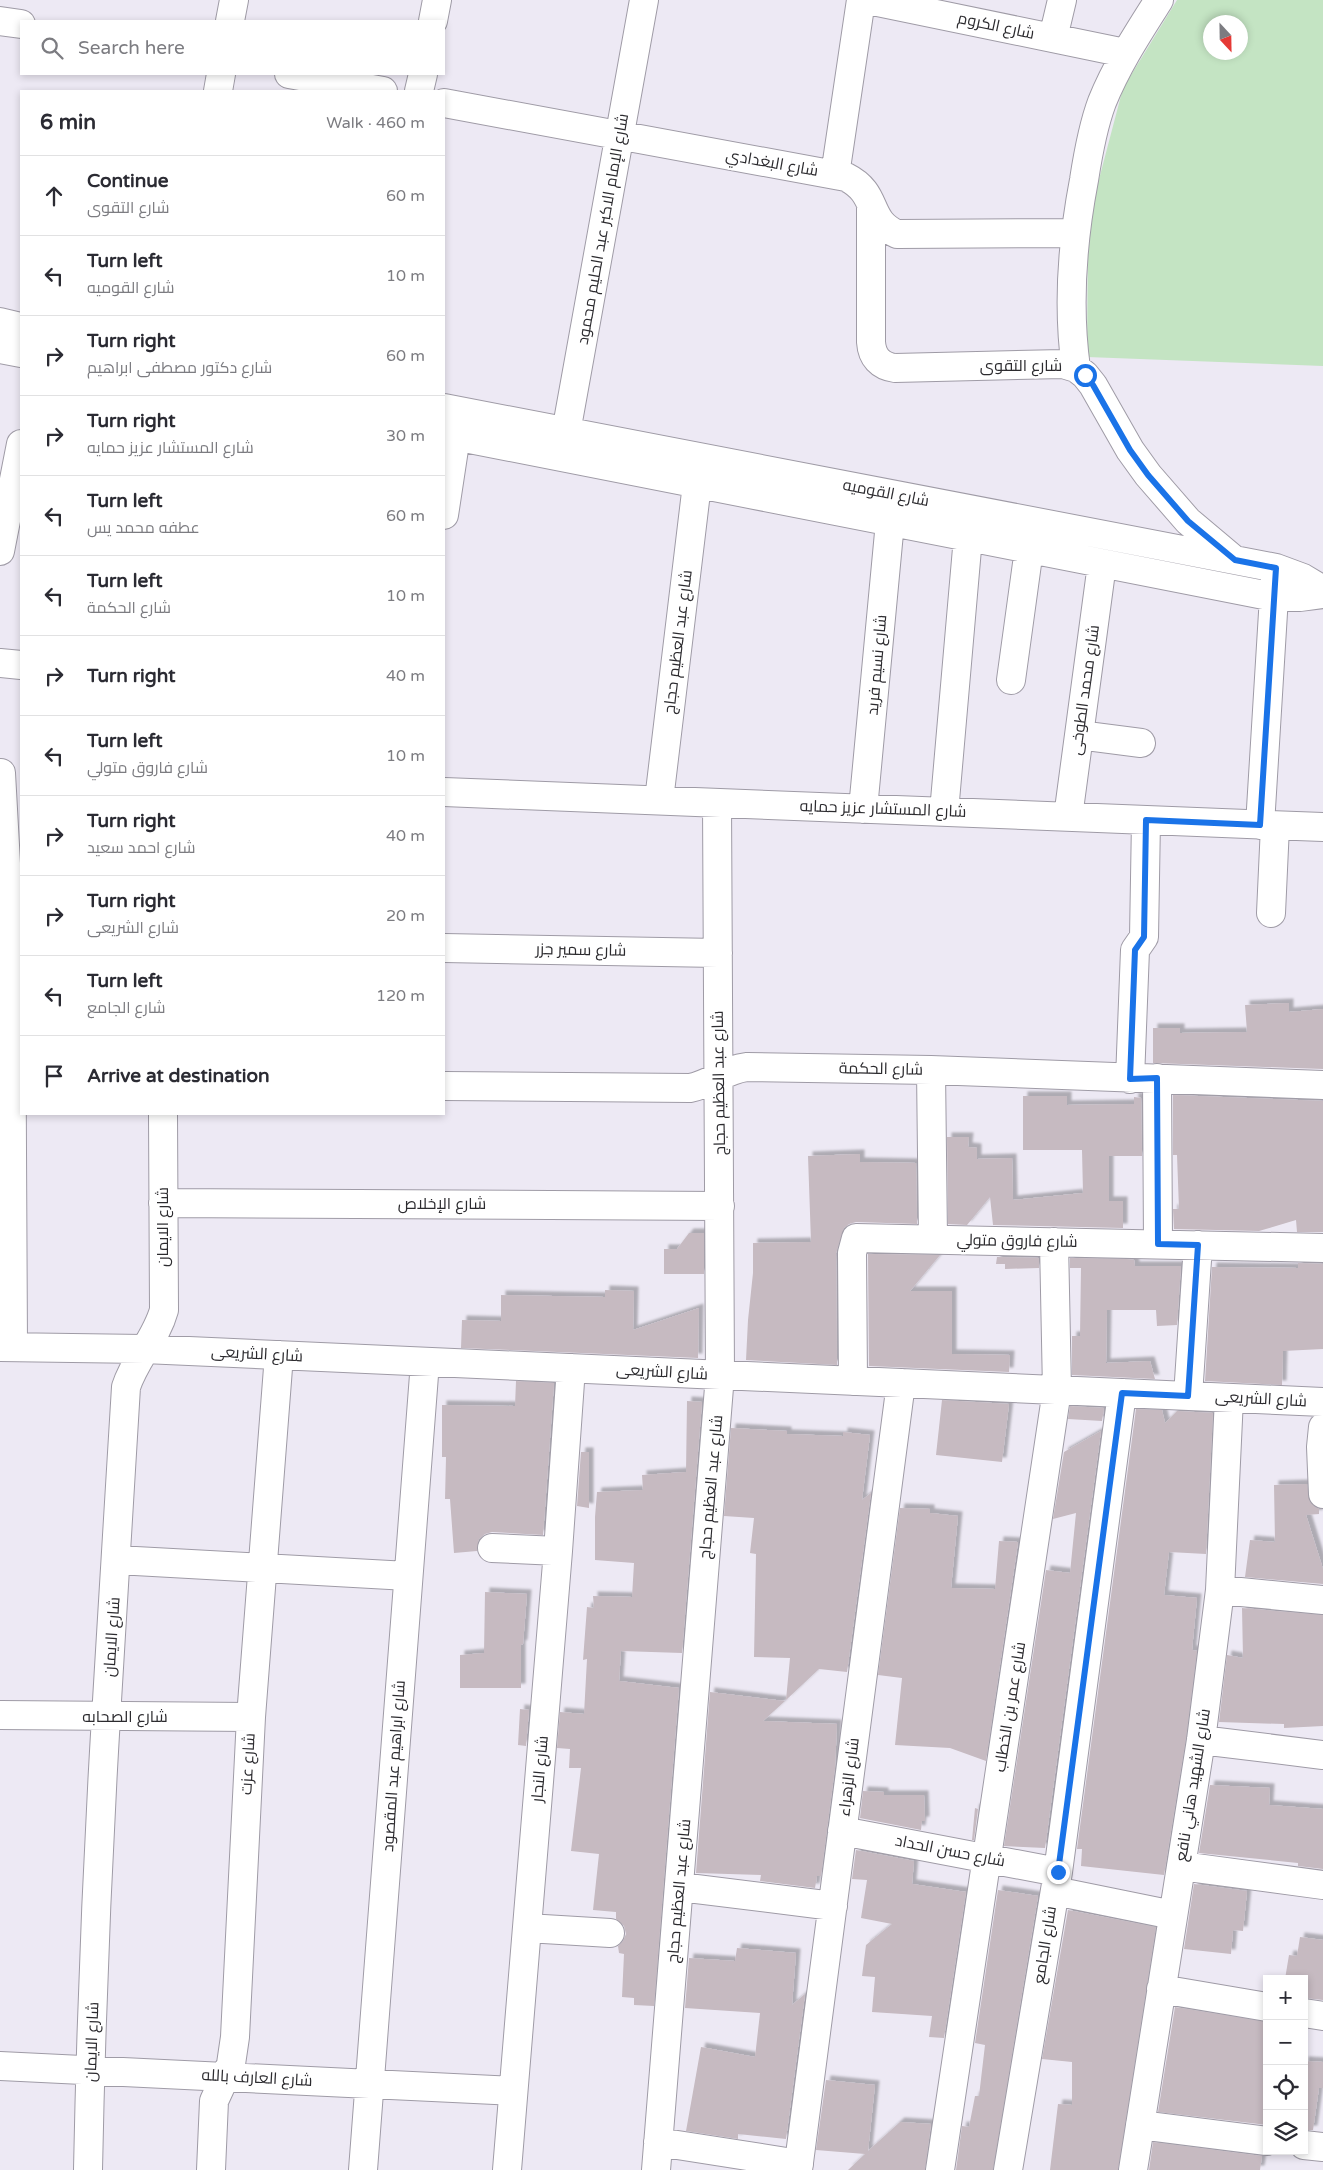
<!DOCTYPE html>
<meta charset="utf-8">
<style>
:root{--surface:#fff;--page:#f7f7f7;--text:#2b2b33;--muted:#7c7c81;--line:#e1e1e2}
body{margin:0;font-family:"Varela Round",Cairo,sans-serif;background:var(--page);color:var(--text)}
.controls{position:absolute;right:15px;bottom:15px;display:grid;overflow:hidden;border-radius:0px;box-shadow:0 2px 8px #0003}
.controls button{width:45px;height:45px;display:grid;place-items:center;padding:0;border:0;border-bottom:1px solid var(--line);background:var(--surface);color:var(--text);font:25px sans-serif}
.compass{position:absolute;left:1203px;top:15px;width:45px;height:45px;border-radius:50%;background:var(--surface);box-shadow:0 2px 8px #0003;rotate:158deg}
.stop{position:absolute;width:15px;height:15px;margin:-11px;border:4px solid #1a73e8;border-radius:50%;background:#fff}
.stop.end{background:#1a73e8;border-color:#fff;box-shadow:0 1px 5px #0008}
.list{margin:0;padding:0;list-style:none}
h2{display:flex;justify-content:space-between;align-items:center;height:65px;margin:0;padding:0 20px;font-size:21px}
h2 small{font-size:16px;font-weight:400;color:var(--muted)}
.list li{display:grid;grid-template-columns:32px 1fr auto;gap:15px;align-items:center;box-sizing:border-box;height:80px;padding:0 20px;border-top:1px solid var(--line)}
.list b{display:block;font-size:19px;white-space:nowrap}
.list p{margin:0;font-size:16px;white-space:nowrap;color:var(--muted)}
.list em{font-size:16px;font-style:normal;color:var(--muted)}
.icon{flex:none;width:28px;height:28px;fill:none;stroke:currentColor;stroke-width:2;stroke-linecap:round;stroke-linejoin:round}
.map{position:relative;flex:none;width:1323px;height:2170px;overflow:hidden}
.search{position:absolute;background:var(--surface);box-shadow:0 2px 8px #0003;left:20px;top:20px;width:425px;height:55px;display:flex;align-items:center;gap:12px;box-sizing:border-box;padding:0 18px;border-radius:0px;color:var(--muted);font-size:19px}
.panel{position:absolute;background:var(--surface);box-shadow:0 2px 8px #0003;left:20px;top:90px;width:425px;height:1025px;border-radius:0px}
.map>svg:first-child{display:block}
.green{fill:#c4e4c3;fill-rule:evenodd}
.building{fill:#c6bac1;filter:url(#shadow)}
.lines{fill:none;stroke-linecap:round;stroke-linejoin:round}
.street-casing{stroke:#9f9ba6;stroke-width:30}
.street{stroke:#fff;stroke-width:28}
.route{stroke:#1a73e8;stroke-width:6}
.labels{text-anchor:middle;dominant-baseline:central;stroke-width:4.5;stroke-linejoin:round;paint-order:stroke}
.street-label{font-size:16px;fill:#2c2b2f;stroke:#fff}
</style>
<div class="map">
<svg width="1323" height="2170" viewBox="0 0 1323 2170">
<defs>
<filter id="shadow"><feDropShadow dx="4.5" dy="-4.5" stdDeviation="1" flood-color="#0004"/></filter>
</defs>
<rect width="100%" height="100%" fill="#ede9f4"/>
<path class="green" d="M1177,0H1323V366L1087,357L1088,221L1123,88ZM1210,22H1240V52H1210Z"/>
<path class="building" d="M1289,1003V1012L1323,1009V1069L1153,1063V1028H1180V1033L1247,1032L1245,1005Z
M1173,1095L1323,1101V1232H1297L1296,1220L1259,1231L1174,1229L1173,1209H1179L1177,1155H1173Z
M1023,1096H1067V1105L1134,1104V1097L1141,1098L1142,1156H1109V1201H1123V1228L993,1225L990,1197L967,1225L948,1224L947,1137H969L968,1147L977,1148V1159L1012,1158L1013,1200L1083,1193L1082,1150H1023Z
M860,1154V1162L916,1163L917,1224L856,1222L849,1224L844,1228L836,1253L837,1365L746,1360L748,1320L753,1273V1243L811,1242L808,1156Z
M689,1233H704V1274H664V1249H677Z
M868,1254L940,1255L910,1291H952V1354L1010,1355L1009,1372L869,1366Z
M997,1257L1039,1258V1268L1005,1269V1264H996Z
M1070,1258L1126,1259L1134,1260L1135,1266H1181L1177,1325L1157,1326L1156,1310H1107L1106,1363L1150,1361L1155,1379L1072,1375V1336H1080L1081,1268H1070Z
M1298,1263L1323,1264V1349L1283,1351L1282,1385L1205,1381L1212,1267L1298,1268Z
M605,1290L634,1291L633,1330L699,1308L698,1358L461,1348L462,1320L501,1321V1295L605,1297Z
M516,1381L554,1383L543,1535L492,1532L485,1534L479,1539L477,1551L454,1553L450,1499H445L446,1457H442V1405L515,1406Z
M942,1400L1009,1404L1002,1462L936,1455Z
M687,1401L702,1402L682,1653L621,1651L619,1681L679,1688L654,2006L634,2005V1998L622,1997L624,1954L619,1953L618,1946L623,1941L626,1934L624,1926L616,1919V1912L593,1910L599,1854L571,1851L581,1768H569L570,1749L557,1748L560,1712L584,1714L587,1659L583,1660L587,1607L594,1608L593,1596L632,1597L634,1563L595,1560V1517L597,1492L643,1490L642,1475L686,1472Z
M1070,1406L1104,1408L1102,1421L1068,1419Z
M1136,1409L1162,1410L1165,1423L1177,1411L1213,1413L1206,1554L1169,1552L1164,1595L1197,1598L1192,1650L1197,1651L1186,1738L1164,1875L1081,1866L1082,1849H1077Z
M731,1428L787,1431V1434L843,1436V1432L870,1435L862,1500L871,1493L847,1672L819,1669L786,1700L790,1658L754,1657L756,1554L750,1553L754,1518L724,1516Z
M1101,1431L1045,1848L1004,1846L1046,1570L1070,1573L1076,1513L1053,1519L1064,1452Z
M581,1452H589V1508L577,1506Z
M1307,1484L1310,1502L1319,1509V1514L1306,1515L1323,1569V1584L1245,1577L1250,1540L1275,1542L1274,1485Z
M900,1508L930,1509V1513L958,1516L951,1588L995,1589L999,1541L1018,1542L986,1761L950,1748L895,1745L902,1678L878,1675Z
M485,1592L527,1594L523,1644L521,1645V1688H460V1655L484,1653Z
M1242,1608L1323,1615V1726L1284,1728V1724L1219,1722L1227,1655L1243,1658Z
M710,1692L785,1701L763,1721L837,1724L835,1768L821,1876H817L815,1888L760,1881L761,1875L696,1873Z
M520,1709L529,1710L526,1746L518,1745Z
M1210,1785L1270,1788L1269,1805L1323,1809V1869L1298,1866V1863L1199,1853Z
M863,1791L884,1792V1795H924L925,1821H922L921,1830L860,1818Z
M975,1808L978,1809L974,1840H972Z
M856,1850L914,1861L912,1884L966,1892L944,2038L929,2037L932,2016L872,2012L875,1977L862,1976L866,1945L892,1924L861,1918L867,1880L852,1879Z
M1194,1884L1247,1891L1243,1931L1233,1930L1231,1954L1184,1949Z
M998,1890L1038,1896L993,2170H956L962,2126L969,2127L975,2096H979L985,2045L975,2043Z
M1068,1910L1156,1927L1118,2170H1050L1058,2104L1072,2105V2062L1042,2059Z
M1300,1937L1323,1940V2000L1304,1998V1979H1285L1289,1955L1297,1956Z
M737,1948L796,1953L792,2005L805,1994L786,2139L738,2134V2139L686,2131L701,2047L755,2057L760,2013L685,2008L689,1958L735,1961Z
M1175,2007L1267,2022V2125L1158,2112Z
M1304,2061L1323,2062V2088H1319L1313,2130H1304Z
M826,2080L875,2085L868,2151L900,2122L931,2124L925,2170H848L865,2154L816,2150Z
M1153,2142L1262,2156L1260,2170H1149Z"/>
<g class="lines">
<defs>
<path id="street" d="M868,0L1125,53
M0,21L21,24
M230,21L234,0
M433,21L437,0
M1053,38L1062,0
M289,74L383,91
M218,91L221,74
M419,91L423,74
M444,103L846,177C880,194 865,220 897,234L1075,233
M835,175L861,0
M871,205V342C872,357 880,366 895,368L1063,364L1076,368L1085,375L1093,385L1130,450L1148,475L1188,521L1232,558
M0,322L21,327
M0,349L21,353
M1076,368C1067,304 1072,243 1084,180C1088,154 1093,126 1102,102C1117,65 1138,33 1159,0
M444,408L1276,568L1303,578L1323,590
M444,434L1274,597H1300L1323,594
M563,449L644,0
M444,515L456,436
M0,551L21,444
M0,663L21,665
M1011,680L1029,549
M1079,735L1141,743
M1,773L11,954L13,1347
M444,792L1323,827
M659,800L697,484
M863,809L890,522
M944,812L968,537
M1068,817L1102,564
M1260,825L1275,580
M1271,913L1275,826
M444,948L718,953
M931,1070L933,1239
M1157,1078L1158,1244
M1130,1079L1135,950L1144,937L1146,820
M444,1086L690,1088C711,1084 726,1069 747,1067L931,1070L1323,1085
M163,1203L720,1206
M0,1347L144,1349L1323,1402
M853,1381L852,1253L856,1238L1323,1248
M1188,1396L1198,1245
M1323,1427L1321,1447L1323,1494
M492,1548L558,1551
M117,1560L408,1576
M1220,1590L1323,1600
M0,1715L251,1717
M1201,1740L1323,1755
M842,1831L1058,1872
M1181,1866L1323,1885
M680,1887L833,1906
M1055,1891L1173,1915
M527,1928L610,1933
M1161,1989L1267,2007
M1304,2013L1323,2016
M0,2066L513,2091
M1140,2125L1267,2141
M658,2142L799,2164
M1304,2145L1323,2147
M88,2170C91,2019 97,1868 106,1717C112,1607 120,1497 126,1387C135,1359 156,1339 164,1310L163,1114
M211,2170L214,2101L231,2064L235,2037L251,1717L279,1355
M363,2170L425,1362
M507,2170L558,1551L571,1368
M656,2170L720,1375L717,803
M798,2170L901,1383
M940,2170L1057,1390L1054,1242
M1008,2170L1058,1872L1122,1393
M1133,2170L1201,1740L1220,1590L1229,1398"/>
</defs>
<use href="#street" class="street-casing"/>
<use href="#street" class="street"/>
</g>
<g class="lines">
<path class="route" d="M1058,1872L1122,1393L1188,1396L1198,1245L1158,1244L1157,1078L1130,1079L1135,950L1144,937L1146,820L1260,825L1276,568L1235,560L1188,521L1148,475L1130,450L1093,385L1085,375"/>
</g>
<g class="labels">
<g class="street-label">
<text transform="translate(996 26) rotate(12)">شارع الكروم</text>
<text transform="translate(772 163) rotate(10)">شارع البغدادي</text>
<text transform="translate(603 229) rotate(-80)">شارع الإمام الاكبر عبد الحليم محمود</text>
<text x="1021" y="366">شارع التقوى</text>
<text transform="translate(886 493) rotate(11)">شارع القوميه</text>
<text transform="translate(678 642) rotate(-83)">شارع عبد العظيم حجاج</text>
<text transform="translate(877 665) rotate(-85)">شارع نسيم فريد</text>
<text transform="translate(1085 690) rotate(-82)">شارع محمد الطوخى</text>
<text transform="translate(883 809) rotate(2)">شارع المستشار عزيز حمايه</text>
<text transform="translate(581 950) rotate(1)">شارع سمير جزر</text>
<text transform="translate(881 1069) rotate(1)">شارع الحكمة</text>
<text transform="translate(719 1083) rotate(-91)">شارع عبد العظيم حجاج</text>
<text x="442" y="1204">شارع الإخلاص</text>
<text transform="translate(163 1227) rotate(-90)">شارع الايمان</text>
<text transform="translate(1017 1241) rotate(1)">شارع فاروق متولي</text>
<text transform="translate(257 1354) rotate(3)">شارع الشريعى</text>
<text transform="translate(662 1372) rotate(3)">شارع الشريعى</text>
<text transform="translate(1261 1399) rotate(3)">شارع الشريعى</text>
<text transform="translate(711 1487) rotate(-85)">شارع عبد العظيم حجاج</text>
<text transform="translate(112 1637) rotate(-86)">شارع الايمان</text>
<text transform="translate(1010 1707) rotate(-81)">شارع عمر بن الخطاب</text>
<text x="125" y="1717">شارع الصحابه</text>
<text transform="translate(248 1764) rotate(-87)">شارع عزت</text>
<text transform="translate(394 1766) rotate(-86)">شارع ابراهيم عبد المقصود</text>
<text transform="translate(540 1769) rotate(-85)">شارع النجار</text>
<text transform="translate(849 1777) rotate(-83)">شارع الزهراء</text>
<text transform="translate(1193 1785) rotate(-81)">شارع الشهيد هاني نافع</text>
<text transform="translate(950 1851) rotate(11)">شارع حسن الحداد</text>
<text transform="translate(679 1891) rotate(-85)">شارع عبد العظيم حجاج</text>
<text transform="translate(1045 1945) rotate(-81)">شارع الجامع</text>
<text transform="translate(92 2042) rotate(-88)">شارع الايمان</text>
<text transform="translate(257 2078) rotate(3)">شارع العارف بالله</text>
</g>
</g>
</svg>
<div class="controls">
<button>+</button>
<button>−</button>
<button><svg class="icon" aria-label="locate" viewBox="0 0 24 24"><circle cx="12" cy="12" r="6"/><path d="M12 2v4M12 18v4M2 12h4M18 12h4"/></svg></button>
<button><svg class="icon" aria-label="layers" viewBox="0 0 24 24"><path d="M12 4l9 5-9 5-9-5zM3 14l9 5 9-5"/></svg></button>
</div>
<svg class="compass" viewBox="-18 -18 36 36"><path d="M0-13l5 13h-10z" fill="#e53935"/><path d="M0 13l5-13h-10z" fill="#7c7c81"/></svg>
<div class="stop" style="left:1085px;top:375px"></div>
<div class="stop end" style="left:1058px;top:1872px"></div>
<div class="search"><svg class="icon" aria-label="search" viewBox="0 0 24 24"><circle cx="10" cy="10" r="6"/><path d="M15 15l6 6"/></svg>Search here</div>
<section class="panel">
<h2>6 min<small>Walk · 460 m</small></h2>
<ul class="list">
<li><svg class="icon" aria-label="ahead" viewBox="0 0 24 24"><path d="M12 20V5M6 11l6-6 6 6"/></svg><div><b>Continue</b><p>شارع التقوى</p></div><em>60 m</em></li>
<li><svg class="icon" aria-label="left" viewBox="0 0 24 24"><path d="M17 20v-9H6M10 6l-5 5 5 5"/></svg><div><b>Turn left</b><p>شارع القوميه</p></div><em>10 m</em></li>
<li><svg class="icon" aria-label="right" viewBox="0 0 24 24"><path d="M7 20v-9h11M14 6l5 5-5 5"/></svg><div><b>Turn right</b><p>شارع دكتور مصطفى ابراهيم</p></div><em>60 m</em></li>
<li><svg class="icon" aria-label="right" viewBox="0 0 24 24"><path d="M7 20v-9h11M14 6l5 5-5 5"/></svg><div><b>Turn right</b><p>شارع المستشار عزيز حمايه</p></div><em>30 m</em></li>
<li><svg class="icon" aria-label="left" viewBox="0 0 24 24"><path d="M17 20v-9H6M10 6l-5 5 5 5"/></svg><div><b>Turn left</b><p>عطفه محمد يس</p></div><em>60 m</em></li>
<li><svg class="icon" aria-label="left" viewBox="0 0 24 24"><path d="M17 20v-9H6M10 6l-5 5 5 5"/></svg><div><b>Turn left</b><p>شارع الحكمة</p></div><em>10 m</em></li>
<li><svg class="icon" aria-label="right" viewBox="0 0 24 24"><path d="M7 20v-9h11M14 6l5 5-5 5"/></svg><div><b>Turn right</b></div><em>40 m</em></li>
<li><svg class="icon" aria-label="left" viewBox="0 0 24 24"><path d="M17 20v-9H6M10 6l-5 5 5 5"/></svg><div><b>Turn left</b><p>شارع فاروق متولي</p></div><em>10 m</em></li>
<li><svg class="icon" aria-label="right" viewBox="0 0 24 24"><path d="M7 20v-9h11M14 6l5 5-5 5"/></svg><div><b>Turn right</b><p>شارع احمد سعيد</p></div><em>40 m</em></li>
<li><svg class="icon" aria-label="right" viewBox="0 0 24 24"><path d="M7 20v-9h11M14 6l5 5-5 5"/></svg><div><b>Turn right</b><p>شارع الشريعى</p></div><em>20 m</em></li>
<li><svg class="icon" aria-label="left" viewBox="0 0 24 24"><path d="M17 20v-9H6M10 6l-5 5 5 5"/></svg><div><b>Turn left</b><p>شارع الجامع</p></div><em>120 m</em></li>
<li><svg class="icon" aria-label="arrive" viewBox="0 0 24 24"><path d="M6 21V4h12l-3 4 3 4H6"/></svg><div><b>Arrive at destination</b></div></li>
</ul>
</section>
</div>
